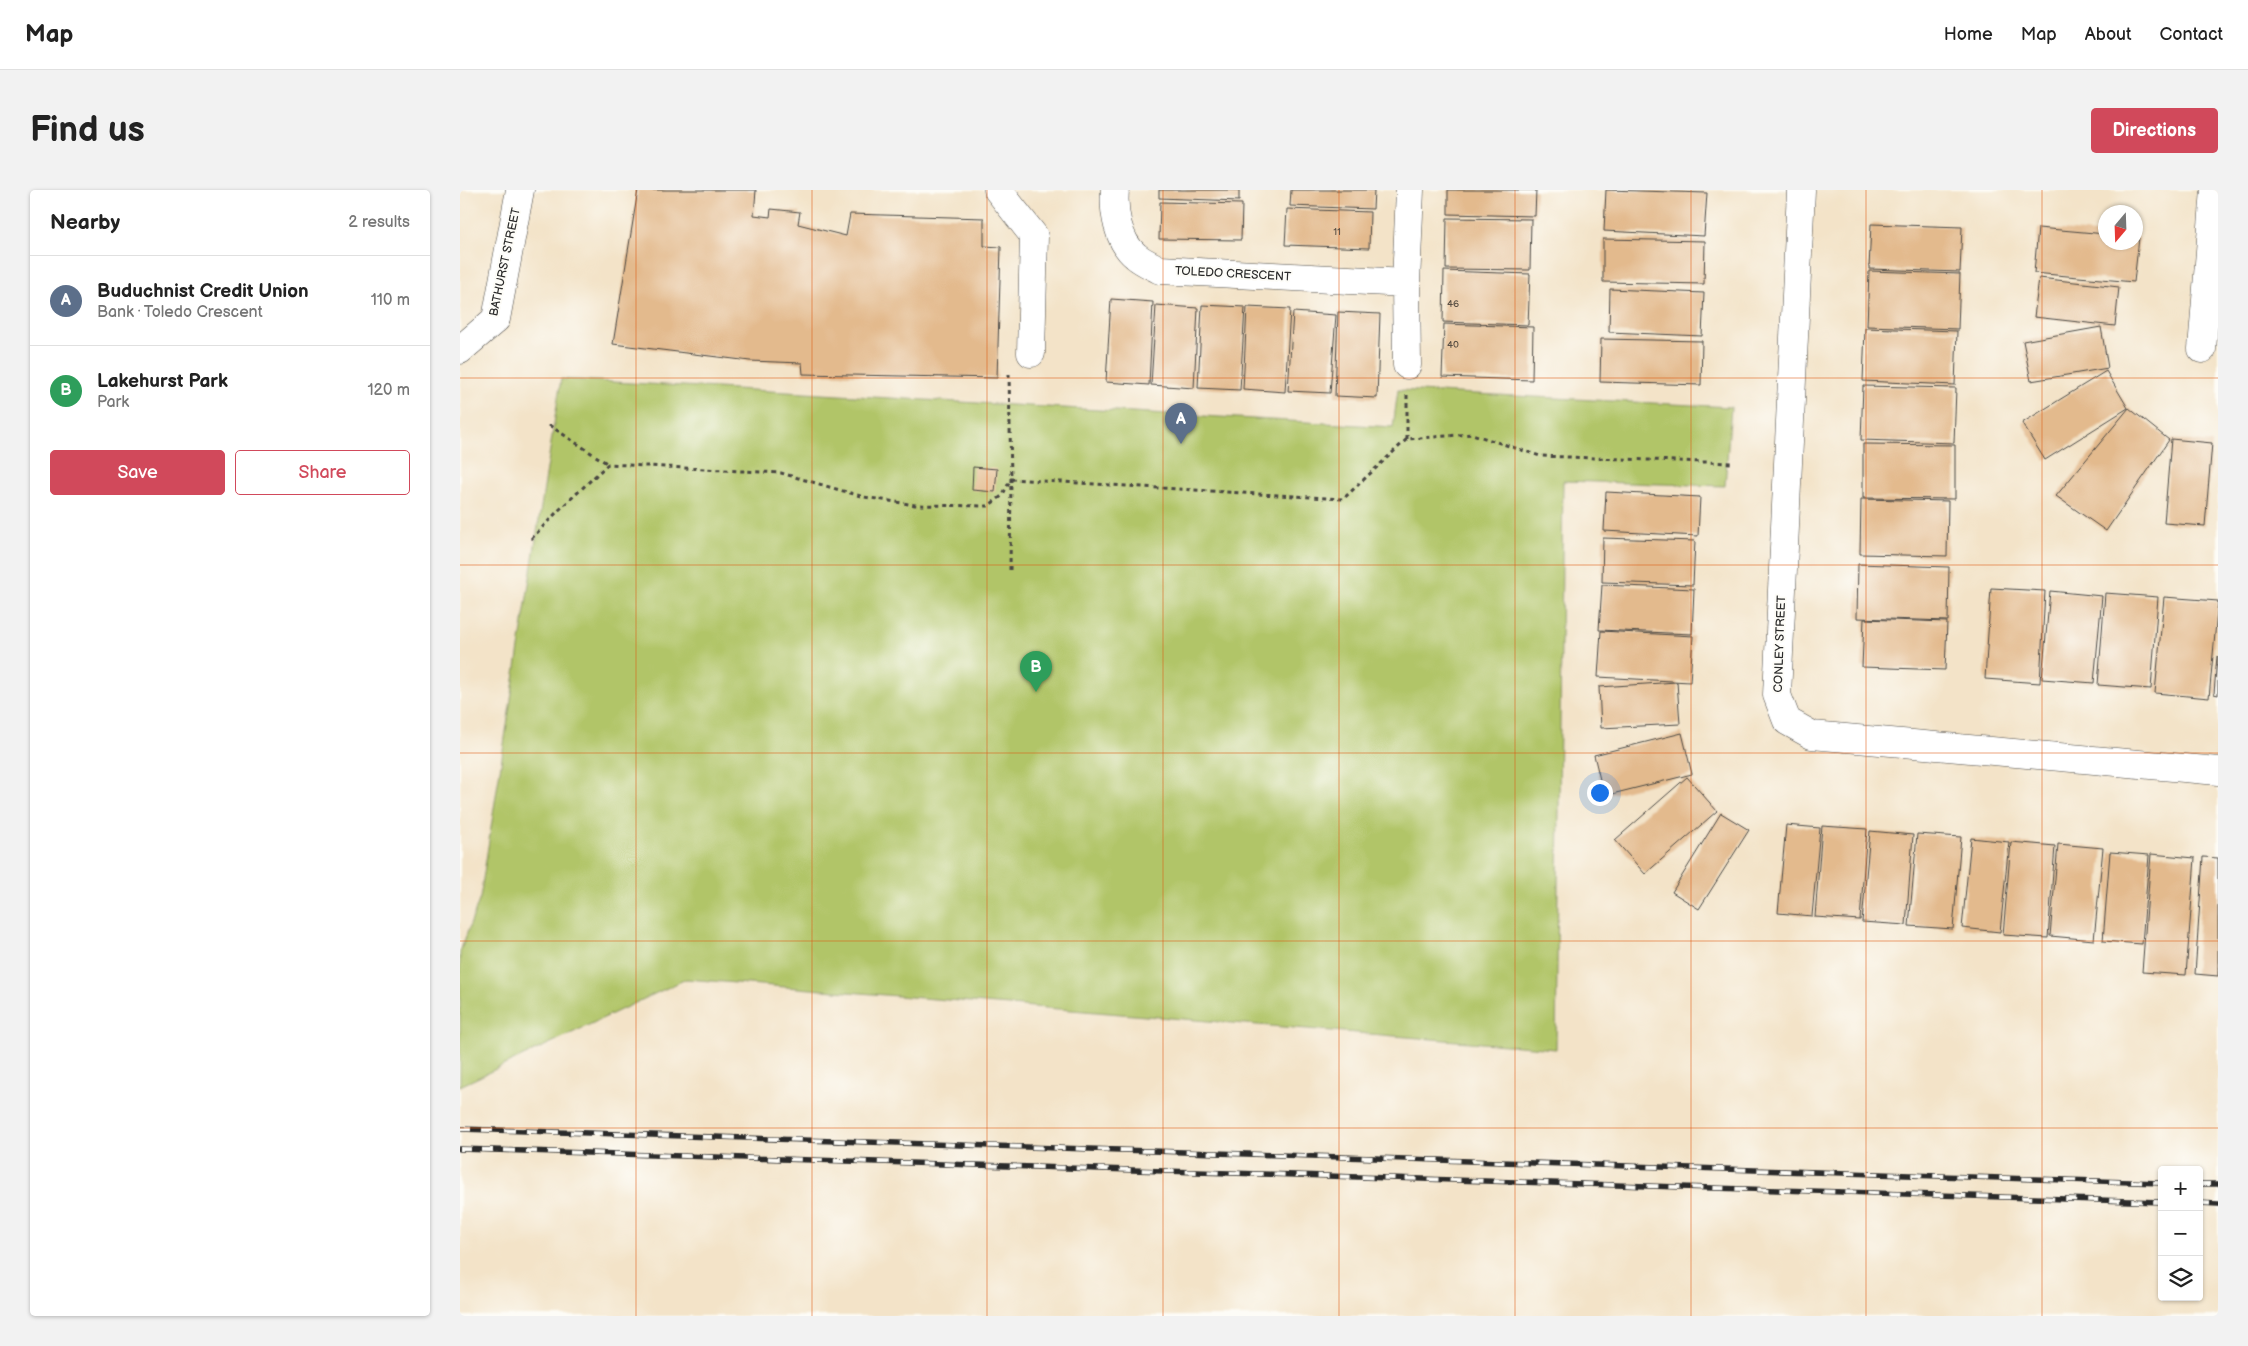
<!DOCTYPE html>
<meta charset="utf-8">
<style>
:root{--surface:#fff;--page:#f2f2f2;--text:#222;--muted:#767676;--line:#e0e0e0;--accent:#d1495b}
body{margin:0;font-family:"Balsamiq Sans",sans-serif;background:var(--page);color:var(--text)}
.controls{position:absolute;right:15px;bottom:15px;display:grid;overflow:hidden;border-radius:5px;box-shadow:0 1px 4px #0004}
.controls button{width:45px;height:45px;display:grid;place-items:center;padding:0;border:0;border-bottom:1px solid var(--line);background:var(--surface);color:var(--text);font:25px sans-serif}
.compass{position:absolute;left:1638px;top:15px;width:45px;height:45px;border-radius:50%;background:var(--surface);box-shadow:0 1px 4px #0004;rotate:199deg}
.you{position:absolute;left:1139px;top:602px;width:18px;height:18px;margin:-12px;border:4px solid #fff;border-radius:50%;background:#1a73e8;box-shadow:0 0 0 8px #1a73e833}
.badge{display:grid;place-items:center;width:32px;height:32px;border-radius:50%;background:var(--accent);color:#fff;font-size:16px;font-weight:700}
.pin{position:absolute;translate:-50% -41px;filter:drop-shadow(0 1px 2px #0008)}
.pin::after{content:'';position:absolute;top:26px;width:18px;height:15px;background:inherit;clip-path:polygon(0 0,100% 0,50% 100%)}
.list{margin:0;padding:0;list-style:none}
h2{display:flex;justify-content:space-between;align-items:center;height:65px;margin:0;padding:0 20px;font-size:21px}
h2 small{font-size:16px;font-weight:400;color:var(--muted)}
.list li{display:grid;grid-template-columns:32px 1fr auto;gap:15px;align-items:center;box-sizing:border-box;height:90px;padding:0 20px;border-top:1px solid var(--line)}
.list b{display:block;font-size:19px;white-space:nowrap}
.list p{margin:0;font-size:16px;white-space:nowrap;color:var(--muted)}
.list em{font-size:16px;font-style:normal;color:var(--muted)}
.actions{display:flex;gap:10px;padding:15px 20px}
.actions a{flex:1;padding:11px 0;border:1px solid var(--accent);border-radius:5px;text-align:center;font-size:18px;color:var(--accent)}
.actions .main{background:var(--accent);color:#fff}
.icon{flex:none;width:28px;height:28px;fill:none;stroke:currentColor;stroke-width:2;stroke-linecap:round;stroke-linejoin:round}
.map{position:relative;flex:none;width:1758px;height:1126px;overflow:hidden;border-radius:5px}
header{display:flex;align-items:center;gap:30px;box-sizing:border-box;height:70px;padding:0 25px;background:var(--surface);border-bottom:1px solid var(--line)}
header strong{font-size:24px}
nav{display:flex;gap:28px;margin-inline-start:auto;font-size:18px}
.intro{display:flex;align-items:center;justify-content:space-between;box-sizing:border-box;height:120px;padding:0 30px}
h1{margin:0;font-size:35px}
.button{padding:12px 22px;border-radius:5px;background:var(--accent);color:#fff;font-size:18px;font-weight:700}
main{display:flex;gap:30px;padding:0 30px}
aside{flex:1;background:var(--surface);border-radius:5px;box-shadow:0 1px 4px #0004}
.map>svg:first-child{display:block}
.green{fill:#b1c568;stroke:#6e784a}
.building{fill:#e3ba8d}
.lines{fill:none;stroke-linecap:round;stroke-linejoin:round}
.minor-casing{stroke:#494743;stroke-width:29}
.major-casing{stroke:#494743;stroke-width:29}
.path{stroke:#494743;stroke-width:3;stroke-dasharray:4 4;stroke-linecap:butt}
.minor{stroke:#fff;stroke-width:28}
.major{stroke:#fff;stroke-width:28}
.rail-casing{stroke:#2b2b2b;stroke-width:5.5}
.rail{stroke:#fdfcf7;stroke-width:4;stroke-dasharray:11;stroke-linecap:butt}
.grid{fill:none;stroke:#df570e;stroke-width:1;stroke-opacity:0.55}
.labels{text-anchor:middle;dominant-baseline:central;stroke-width:4;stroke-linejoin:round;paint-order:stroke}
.number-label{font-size:10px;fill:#594f44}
.street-label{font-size:12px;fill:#2b2b2b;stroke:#fdfcf7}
</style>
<header>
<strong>Map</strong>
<nav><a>Home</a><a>Map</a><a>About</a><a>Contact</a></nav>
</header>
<div class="intro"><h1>Find us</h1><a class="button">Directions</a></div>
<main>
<aside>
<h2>Nearby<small>2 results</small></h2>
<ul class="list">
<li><span class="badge" style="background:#5c6f8a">A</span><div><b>Buduchnist Credit Union</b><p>Bank · Toledo Crescent</p></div><em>110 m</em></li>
<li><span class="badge" style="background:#2e9e5b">B</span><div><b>Lakehurst Park</b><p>Park</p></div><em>120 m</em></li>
</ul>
<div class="actions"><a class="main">Save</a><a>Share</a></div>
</aside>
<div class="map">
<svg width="1758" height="1126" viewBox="0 0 1758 1126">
<rect width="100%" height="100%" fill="#fdfcf7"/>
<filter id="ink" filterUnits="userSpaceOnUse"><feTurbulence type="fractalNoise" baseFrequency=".02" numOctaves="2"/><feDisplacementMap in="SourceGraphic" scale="10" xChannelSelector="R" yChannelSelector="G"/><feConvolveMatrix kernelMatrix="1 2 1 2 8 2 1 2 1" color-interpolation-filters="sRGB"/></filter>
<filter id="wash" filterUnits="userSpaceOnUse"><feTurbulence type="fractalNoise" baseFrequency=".0096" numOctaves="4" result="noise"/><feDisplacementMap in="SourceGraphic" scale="20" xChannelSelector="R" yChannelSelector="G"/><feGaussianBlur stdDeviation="1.12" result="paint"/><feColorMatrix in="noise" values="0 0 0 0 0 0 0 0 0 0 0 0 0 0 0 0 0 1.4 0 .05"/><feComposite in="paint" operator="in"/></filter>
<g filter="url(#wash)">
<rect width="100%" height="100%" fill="#f3e3c8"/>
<path class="green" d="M101,189L933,237L938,200L1271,217L1265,296L1103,291L1096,859L226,789L0,896V762L20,708Z"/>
<g id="blocks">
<path class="building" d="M178,0H296L294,25L310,27L311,19L340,22L338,34L386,46L390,24L524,28V56L541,57L537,188L343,184L342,173L290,171L153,154Z
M699,0H779V11L699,8Z
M831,0H914L913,19L830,16Z
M988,0H1076L1075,26L988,24Z
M1146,0L1247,3L1244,46L1144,41Z
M700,12L782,14L781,50L699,49Z
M827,19L910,22L909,58L825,55Z
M987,28L1071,29L1070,80L986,79Z
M1411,34L1502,37L1500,82L1409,79Z
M1578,38L1646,44V52H1676V47L1679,48L1674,92L1574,83Z
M1143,49L1245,51L1244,94L1143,92Z
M984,81L1070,84L1068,135L983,132Z
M1409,81L1500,84L1498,139L1407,136Z
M1579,88L1659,97L1655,136L1574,127Z
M1150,99L1244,103L1242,146L1149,142Z
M651,109L693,112L689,195L646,192Z
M696,115L738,118L734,198L691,195Z
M742,115L785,117L780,200L738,198Z
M787,117L830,119L825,202L783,199Z
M833,122L876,125L870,203L828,201Z
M878,122L920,124L917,208L875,206Z
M984,134L1073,137L1072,190L982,187Z
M1641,137L1648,178L1571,191L1563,151Z
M1405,138L1497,141L1495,195L1403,191Z
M1141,149L1242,151L1241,195L1140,192Z
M1646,181L1668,218L1585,270L1562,233Z
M1403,196L1496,198L1494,253L1401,250Z
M1669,218L1709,250L1646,341L1596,306Z
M1711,249L1752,253L1745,336L1704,333Z
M1403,254L1495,255V309L1403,308Z
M513,277L537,279L535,302L512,300Z
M1146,302L1240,307L1238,346L1144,341Z
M1401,309L1488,311L1487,366L1400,364Z
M1143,348L1235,351L1233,395L1142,392Z
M1398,374L1489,377L1488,431L1397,428Z
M1142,395L1234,399L1232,444L1139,440Z
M1531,398L1585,401L1580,493L1525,489Z
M1590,401L1642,406L1634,493L1582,489Z
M1645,403L1698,407L1691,499L1638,495Z
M1704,407L1758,411L1749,508L1695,503Z
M1404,429L1487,432L1485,480L1402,477Z
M1141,441L1233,446L1230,492L1138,487Z
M1757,466L1758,467V505L1754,504Z
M1217,492L1220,534L1141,538L1139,497Z
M1222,543L1232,584L1144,606L1134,565Z
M1227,587L1257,621L1185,684L1155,650Z
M1261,623L1289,640L1239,719L1212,702Z
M1326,635L1360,638L1352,726L1318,723Z
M1362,636L1407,639L1400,730L1355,727Z
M1410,641L1453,645L1446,735L1402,732Z
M1457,644L1501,647L1493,739L1449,736Z
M1511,648L1549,652L1540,742L1502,738Z
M1551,652L1595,656L1588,748L1543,745Z
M1598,654L1643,658L1634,750L1590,746Z
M1650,662L1689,665L1682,754L1643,751Z
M1691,664L1735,668L1726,785L1682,782Z
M1743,667L1758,668V786L1735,784Z"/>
</g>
</g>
<g filter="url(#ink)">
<use href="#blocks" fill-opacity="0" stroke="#494743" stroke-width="1"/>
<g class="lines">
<defs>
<path id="minor" d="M538,0L574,46L571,163
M655,0C653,21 658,52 676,66C683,72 693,76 700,80L946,93
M1341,0L1317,505L1327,531L1352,545L1758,581
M1742,159L1755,0
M947,175L946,93L950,0"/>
<path id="major" d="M0,160L36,129L60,0"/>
</defs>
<use href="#minor" class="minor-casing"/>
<use href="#major" class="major-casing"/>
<path class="path" d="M549,184L551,289L550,381
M89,235L148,274
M947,249V205
M71,349L99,320L148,274L321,283L404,307L455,315L528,316L542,306L551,289L883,309L947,249L1012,244L1080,266L1272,273"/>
<use href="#minor" class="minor"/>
<use href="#major" class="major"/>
<defs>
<path id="rail" d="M0,939L1702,993
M0,959L1702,1012
M1739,994H1758
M1739,1013L1758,1014"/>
</defs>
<use href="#rail" class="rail-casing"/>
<use href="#rail" class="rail"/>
</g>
</g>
<path class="grid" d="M176,0V1126M352,0V1126M527,0V1126M703,0V1126M879,0V1126M1055,0V1126M1231,0V1126M1406,0V1126M1582,0V1126M0,188H1758M0,375H1758M0,563H1758M0,751H1758M0,938H1758"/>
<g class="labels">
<g class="number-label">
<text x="877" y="42">11</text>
<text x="993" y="114">46</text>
<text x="993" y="155">40</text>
</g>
<g class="street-label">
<text transform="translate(45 72) rotate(-78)">BATHURST STREET</text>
<text transform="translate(773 84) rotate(3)">TOLEDO CRESCENT</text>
<text transform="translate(1320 454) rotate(-88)">CONLEY STREET</text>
</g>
</g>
</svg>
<div class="controls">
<button>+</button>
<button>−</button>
<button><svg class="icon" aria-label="layers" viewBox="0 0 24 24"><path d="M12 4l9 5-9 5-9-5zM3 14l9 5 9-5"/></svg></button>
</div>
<svg class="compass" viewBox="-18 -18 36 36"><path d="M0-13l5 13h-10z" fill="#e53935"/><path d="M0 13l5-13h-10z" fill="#767676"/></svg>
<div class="you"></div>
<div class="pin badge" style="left:721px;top:254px;background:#5c6f8a">A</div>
<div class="pin badge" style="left:576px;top:502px;background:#2e9e5b">B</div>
</div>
</main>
